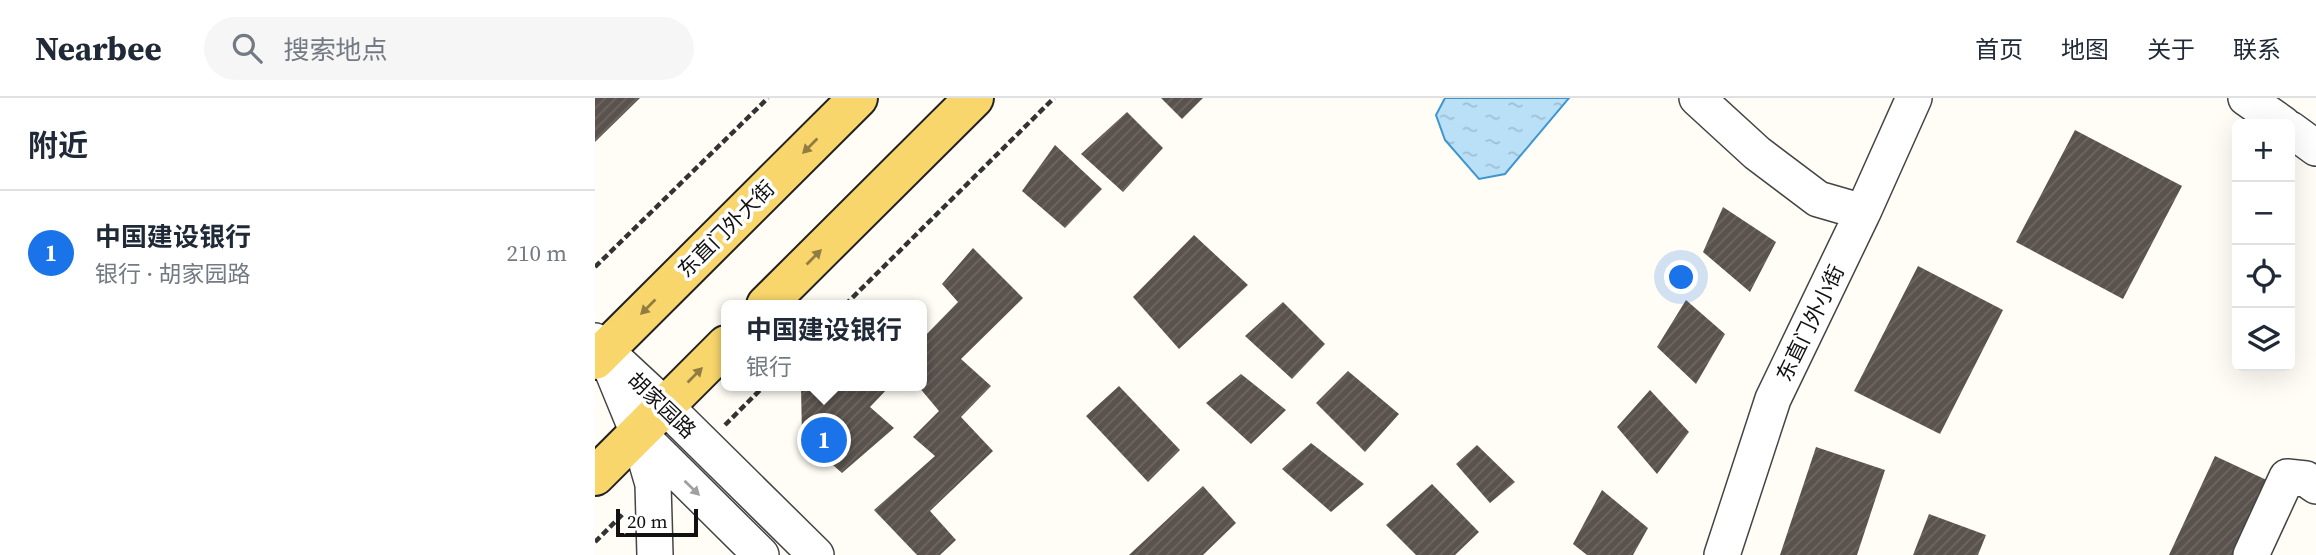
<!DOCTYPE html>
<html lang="zh">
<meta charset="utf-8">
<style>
:root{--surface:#fff;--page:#f6f6f7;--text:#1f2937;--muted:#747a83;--line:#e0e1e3;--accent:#1a73e8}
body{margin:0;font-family:"Source Serif 4","Noto Sans SC",serif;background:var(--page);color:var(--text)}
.controls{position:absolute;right:21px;top:21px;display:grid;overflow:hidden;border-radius:10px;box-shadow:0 7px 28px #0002}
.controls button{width:63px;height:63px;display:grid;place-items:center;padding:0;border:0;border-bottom:2px solid var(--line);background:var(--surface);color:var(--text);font:35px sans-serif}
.scale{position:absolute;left:21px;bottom:18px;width:82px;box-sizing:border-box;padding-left:7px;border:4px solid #111;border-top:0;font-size:19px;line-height:24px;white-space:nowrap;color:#111;-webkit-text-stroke:5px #fff;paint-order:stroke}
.you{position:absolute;left:1087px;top:180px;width:24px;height:24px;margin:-18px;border:5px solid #fff;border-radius:50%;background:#1a73e8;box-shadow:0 0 0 10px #1a73e833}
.badge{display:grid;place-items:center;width:46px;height:46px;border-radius:50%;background:var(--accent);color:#fff;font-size:23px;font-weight:700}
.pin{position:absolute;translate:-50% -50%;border:4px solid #fff;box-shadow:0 2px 7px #0006}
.popup{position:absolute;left:126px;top:202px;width:206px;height:91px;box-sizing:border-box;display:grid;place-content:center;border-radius:10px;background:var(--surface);filter:drop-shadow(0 2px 5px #0005);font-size:23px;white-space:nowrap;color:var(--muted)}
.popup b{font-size:26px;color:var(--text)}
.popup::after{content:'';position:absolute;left:50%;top:100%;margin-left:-14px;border:14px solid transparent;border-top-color:var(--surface)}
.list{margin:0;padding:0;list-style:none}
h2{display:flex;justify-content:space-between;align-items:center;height:91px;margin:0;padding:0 28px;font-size:30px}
h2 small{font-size:23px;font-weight:400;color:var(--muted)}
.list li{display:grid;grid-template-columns:46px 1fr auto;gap:21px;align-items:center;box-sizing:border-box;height:126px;padding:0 28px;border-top:2px solid var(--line)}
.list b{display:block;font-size:26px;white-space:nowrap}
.list p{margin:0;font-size:23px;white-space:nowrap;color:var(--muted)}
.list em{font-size:23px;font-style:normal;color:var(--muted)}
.icon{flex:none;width:38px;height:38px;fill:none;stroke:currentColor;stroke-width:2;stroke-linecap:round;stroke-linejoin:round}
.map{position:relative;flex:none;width:1721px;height:457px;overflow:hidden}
header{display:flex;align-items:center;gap:42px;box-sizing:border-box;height:98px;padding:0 35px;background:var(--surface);border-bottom:2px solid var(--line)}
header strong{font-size:33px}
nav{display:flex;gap:38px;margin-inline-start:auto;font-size:24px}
.search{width:490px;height:63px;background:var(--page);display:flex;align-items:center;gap:18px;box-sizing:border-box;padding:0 24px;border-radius:38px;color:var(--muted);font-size:26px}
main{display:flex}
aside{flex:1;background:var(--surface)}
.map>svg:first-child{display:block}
.water{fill:url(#water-ripples);stroke:#3f96cf;stroke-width:2}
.building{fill:url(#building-hatch)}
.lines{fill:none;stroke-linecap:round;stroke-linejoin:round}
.minor-casing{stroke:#444;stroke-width:38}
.major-casing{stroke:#222;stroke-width:42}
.path{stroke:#333;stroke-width:4.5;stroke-dasharray:7 3.5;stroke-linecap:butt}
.minor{stroke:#fff;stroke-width:35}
.major{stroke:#f9d66b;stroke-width:38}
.oneway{fill:#917d42}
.oneway2{fill:#a0a0a0}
.labels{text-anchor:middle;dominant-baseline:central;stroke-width:7;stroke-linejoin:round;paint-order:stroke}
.street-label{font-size:21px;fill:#111;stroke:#fff}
</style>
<header>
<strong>Nearbee</strong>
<div class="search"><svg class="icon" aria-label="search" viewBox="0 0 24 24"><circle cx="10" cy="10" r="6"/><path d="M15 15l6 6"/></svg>搜索地点</div>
<nav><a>首页</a><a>地图</a><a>关于</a><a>联系</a></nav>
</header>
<main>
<aside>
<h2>附近<small></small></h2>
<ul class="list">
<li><span class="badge">1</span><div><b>中国建设银行</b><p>银行 · 胡家园路</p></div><em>210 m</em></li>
</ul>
</aside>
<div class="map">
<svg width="1721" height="457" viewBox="0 0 1721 457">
<defs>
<pattern id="water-ripples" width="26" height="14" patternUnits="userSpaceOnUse" patternTransform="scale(1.75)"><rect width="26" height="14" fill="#b9e0f7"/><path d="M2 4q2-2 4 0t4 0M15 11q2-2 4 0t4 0" fill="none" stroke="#9ebfd3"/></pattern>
<pattern id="building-hatch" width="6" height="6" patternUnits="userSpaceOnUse" patternTransform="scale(1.75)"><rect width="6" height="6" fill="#5a524d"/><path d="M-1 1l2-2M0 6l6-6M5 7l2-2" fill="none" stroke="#6d6662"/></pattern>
</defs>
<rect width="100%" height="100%" fill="#fffdf5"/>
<path class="water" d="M850,0H974L910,76L884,81L850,42L841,17Z"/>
<path class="building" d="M0,0H45L0,44Z
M566,0H608L587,21Z
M532,14L568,50L528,94L486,56Z
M1480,32L1587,88L1528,201L1421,144Z
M460,47L507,91L470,130L427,93Z
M1128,109L1181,144L1155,194L1108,154Z
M599,137L653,187L584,251L538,199Z
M378,150L428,200L366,261L396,288L366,319L398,353L335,413L361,442L345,457H322L279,412L340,358L318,339L344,313L323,288H327V241L363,204L347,186Z
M1323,168L1408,212L1345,336L1259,293Z
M1091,202L1130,236L1101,286L1062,249Z
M688,204L730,246L697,281L650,238Z
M753,273L804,316L770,354L721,305Z
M646,276L691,312L656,346L611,305Z
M206,288H292L294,289L275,309L299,330L247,375L207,340Z
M524,288L585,352L553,384L491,318Z
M1055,292L1094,334L1062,376L1022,329Z
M716,345L769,386L736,414L687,371Z
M882,347L920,384L895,405L861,366Z
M1221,349L1290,372L1262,457H1185Z
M1620,358L1678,385L1645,457H1574Z
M837,386L884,434L860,457H821L791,427Z
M608,388L641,425L608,457H534Z
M1007,392L1053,430L1038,457H992L978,446Z
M1334,416L1391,437L1383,457H1318Z"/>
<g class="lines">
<defs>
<path id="minor" d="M1102,0L1162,55L1223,101L1268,114
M1651,0L1688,26
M1695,31L1721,50
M0,243L70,308L221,457
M13,262L43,335L166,457
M44,338L58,386L60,457
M1127,457L1178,301L1268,114L1319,0
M1656,457L1692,379L1711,381L1721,388"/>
<path id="major" d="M171,207L379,0
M0,262L263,0
M0,378L131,247"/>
</defs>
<use href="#minor" class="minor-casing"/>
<use href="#major" class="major-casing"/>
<path class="path" d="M0,169L173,0
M250,207L459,0
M130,327L169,288
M0,444L29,415"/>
<use href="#minor" class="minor"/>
<use href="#major" class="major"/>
</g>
<defs><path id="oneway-solid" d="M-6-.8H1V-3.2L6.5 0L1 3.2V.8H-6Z" transform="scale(1.75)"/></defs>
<g class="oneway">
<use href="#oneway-solid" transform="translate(215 48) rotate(135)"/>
<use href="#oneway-solid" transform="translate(219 159) rotate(-45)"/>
<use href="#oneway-solid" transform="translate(53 209) rotate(135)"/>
<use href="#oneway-solid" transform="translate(100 277) rotate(-45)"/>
</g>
<use class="oneway2" href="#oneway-solid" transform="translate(97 390) rotate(44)"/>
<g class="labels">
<g class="street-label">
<text transform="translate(131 131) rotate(-45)">东直门外大街</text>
<text transform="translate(1215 225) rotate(-64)">东直门外小街</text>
<text transform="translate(67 307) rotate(44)">胡家园路</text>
</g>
</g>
</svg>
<div class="controls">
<button>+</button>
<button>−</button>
<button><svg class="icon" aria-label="locate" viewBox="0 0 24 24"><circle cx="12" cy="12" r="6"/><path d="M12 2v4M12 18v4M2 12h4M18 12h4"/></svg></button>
<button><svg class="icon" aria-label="layers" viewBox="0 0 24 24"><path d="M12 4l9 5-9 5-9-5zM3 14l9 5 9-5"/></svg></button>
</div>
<div class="scale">20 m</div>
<div class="you"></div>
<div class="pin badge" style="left:229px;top:342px">1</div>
<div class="popup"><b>中国建设银行</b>银行</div>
</div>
</main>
